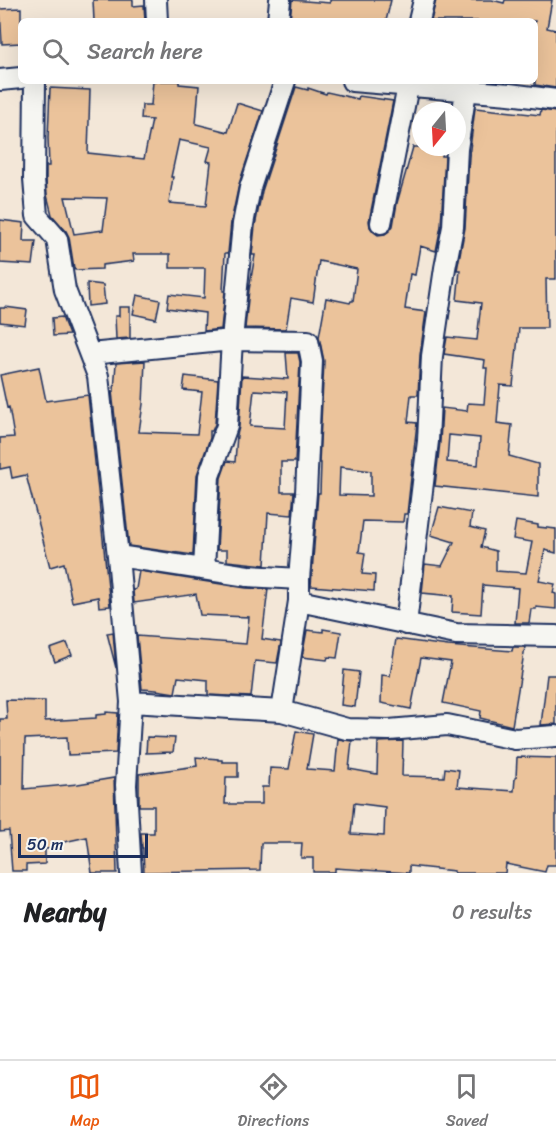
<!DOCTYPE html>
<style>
:root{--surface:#fff;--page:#f2f2f2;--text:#202124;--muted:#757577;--line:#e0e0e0;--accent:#ea580c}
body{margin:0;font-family:Sriracha,sans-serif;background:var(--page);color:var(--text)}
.compass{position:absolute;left:412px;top:102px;width:54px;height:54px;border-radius:50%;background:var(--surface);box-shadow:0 6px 24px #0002;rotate:198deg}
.scale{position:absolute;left:18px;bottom:15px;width:130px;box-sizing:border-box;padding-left:6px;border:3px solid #1b2f5e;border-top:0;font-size:16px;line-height:21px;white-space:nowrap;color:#1b2f5e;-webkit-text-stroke:4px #f6f6f2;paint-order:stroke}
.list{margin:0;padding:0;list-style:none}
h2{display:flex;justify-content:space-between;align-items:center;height:78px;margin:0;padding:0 24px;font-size:26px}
h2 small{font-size:20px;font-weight:400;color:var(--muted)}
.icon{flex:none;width:33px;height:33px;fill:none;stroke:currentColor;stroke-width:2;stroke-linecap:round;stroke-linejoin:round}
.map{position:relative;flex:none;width:556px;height:873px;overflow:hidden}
.search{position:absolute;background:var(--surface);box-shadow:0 6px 24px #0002;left:18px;right:18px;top:18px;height:66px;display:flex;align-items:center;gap:15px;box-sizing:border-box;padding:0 21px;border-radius:9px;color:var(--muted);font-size:22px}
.sheet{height:186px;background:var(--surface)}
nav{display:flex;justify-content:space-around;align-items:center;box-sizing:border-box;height:84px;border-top:2px solid var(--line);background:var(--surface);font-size:16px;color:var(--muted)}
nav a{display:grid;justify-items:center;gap:3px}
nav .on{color:var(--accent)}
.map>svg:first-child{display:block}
.building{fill:#ebc39b;stroke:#1b2f5e;stroke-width:1.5;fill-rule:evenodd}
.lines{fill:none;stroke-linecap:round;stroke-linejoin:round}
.minor-casing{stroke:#1b2f5e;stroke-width:24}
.minor{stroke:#f6f6f2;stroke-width:20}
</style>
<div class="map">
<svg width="556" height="873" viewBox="0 0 556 873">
<rect width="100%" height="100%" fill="#f3e7d8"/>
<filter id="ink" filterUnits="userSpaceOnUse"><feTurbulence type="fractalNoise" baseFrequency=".0167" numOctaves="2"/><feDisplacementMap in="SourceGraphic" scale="12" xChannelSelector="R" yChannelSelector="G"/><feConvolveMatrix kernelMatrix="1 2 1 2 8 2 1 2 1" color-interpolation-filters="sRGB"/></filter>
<g filter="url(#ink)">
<path class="building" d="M93,0H133V6L144,5L145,21H94Z
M292,0L330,3V0H391L386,21H290Z
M436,0H492L504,3L505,0H552L547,28L556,30V88L535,85V21H431Z
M21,8V43L2,44L0,9Z
M153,81H179V84L199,86L196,124L228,132L237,103L263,111L239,184L231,222L228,253H225L223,291H225L221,329L204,331L205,313L167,308L169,294L204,298L205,268H170V254H133L134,261L102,265V269L75,270L74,268L69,237L66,231L52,215L47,195L46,179V166H49L48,138L50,88L90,90L88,153L144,159L152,120L141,119L142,105H151ZM179,140L211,147L207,161L211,162L206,206L169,203L173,177H171ZM65,197L107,198L103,230L74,234Z
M296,87L308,90V88L326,94L327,92L358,99L359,96L393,101L369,221L370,227L374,232L378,235L385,234L390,230L393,226L397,203L413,147H443L442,156H445L441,226L436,251L420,246L415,275L410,274L405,309L426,312L420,355L418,395H411L408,422L417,423L407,514H404L403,522L363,521L359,552L365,553L362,574L375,575L374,591L311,586L318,493H320L321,463H319L324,361L319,337L326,298L350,303L351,301H353L357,269L319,261L313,302L291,298L286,329L245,328L249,290L255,255H252L255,226L262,191ZM340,467L371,471V496L339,495Z
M475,108L540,115L541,110L556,112V279H546L547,328H519L513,386L500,385L497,423L512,425L509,456L538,464V497L435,486L440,442L442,408L467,411L468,403L484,404L487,368H484L485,360L444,354L447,337L477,340L481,303L457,300L460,270H457L465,228L469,157ZM449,435L480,438L478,465L447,462Z
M0,220L24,223L23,241H36L33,265L0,263Z
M87,283L103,285L105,304L88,306Z
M137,295L160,300L156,319L133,314Z
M5,307L27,310L25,325L0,322V308H5Z
M119,307H130V338L116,339L115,316H119Z
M62,317L69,335L53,336L52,318Z
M286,353H298L300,362L295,462H281V492H294L292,515L268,513L265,565L227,561V550H217L221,478L227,461L235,462L237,435L239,427L242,376L288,379ZM254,390L287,392L285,428L250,426Z
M145,361L143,404L139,432L197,434L202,392L183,390L185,376L218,380L215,424L212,431H210V438L197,475L193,555L129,546L112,391H114L116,363Z
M39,367L46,401L88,395L110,606L99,607L98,597L72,602L64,563L50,567L26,475L12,478L10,467L0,469V438L14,437L9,407L7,408L0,375Z
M439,507L472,513L470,527L485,531L481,547L496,551V571L526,573L532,542L513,539L516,521L538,525V527L556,529V553L545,550L539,581L555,584L553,593L556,594V609L536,607V609H531L529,623H515L518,588L483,585L481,614L452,612L453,596L422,593L425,564L442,566L454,542L431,535Z
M139,571L246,588L268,589L262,639L281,642L277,663L255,661L251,697L208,695V680L178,677L175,693L156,690L142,689L137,636L246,644L249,617L200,615L196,594L134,603L133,590L136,589Z
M323,629L341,632L337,658L328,657L327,660L302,657L307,630L323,632Z
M113,632L116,668L107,633Z
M396,639L448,646L512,651L513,647H525L512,726L480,718L481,711L443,703L451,662L421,658L411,709L381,703L382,675L390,676Z
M67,643L72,655L55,662L50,649Z
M344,670L359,672L355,707L341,705Z
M547,675H556V724L541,725Z
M6,700L45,701V721L96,718V715L106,714V712L118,713L116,753L68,755L67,737L25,739L24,789L78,784L114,778L117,873H92L87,837L59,843V848L45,849V864L26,865V871H12L9,831L0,832V719H7Z
M296,731L313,734L307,769L335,771L338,739L352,741L349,769L377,774L378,742L403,741L402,776L444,777L445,768L459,770L457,787L514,791L515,778H516L517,757L556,758V865H547L545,872L506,864L505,873H454V871L409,866V873L335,868V872H313V858H301L302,843H261L260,870L144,872L143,848H142L141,833H154V806H139V774L197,766L196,757L218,759V760H222V762H238V777H226L225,804H262V787H269L270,768L289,769ZM354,803L385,807L384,836L351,834Z
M147,737L175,738L173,752L146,753Z"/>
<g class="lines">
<defs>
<path id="minor" d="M156,0L157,21
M278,21L280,0
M419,21L424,0
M0,80L21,78
M35,81L34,179L37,216L57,239L65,290L98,376L118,556L131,702L126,785L131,873
M352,81L509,94L556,100
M381,223L409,81
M90,354L232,340L308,341L312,361L306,493L299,579V601L282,711
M118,556L248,576L299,579
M204,569L209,476L227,426L232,340L243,224L250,188L285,81
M299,601L456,634L556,636
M406,624L428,441L432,356L445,268L453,227L457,149L466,91
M131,702L282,711L347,729L389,730L447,725L515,739L556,736"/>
</defs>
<use href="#minor" class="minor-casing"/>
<use href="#minor" class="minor"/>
</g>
</g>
</svg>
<svg class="compass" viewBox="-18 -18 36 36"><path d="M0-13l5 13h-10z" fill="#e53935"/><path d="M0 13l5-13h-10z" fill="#757577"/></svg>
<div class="scale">50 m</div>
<div class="search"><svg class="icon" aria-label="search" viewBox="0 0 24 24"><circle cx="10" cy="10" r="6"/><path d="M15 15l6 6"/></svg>Search here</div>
</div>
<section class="sheet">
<h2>Nearby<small>0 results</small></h2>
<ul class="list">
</ul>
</section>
<nav>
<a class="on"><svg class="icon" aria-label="map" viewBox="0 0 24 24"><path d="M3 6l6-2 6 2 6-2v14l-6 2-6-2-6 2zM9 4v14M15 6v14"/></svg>Map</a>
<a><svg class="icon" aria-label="directions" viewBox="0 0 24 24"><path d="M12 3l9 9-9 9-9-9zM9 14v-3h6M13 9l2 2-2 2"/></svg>Directions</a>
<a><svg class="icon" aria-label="saved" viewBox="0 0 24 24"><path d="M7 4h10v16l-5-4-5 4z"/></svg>Saved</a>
</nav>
